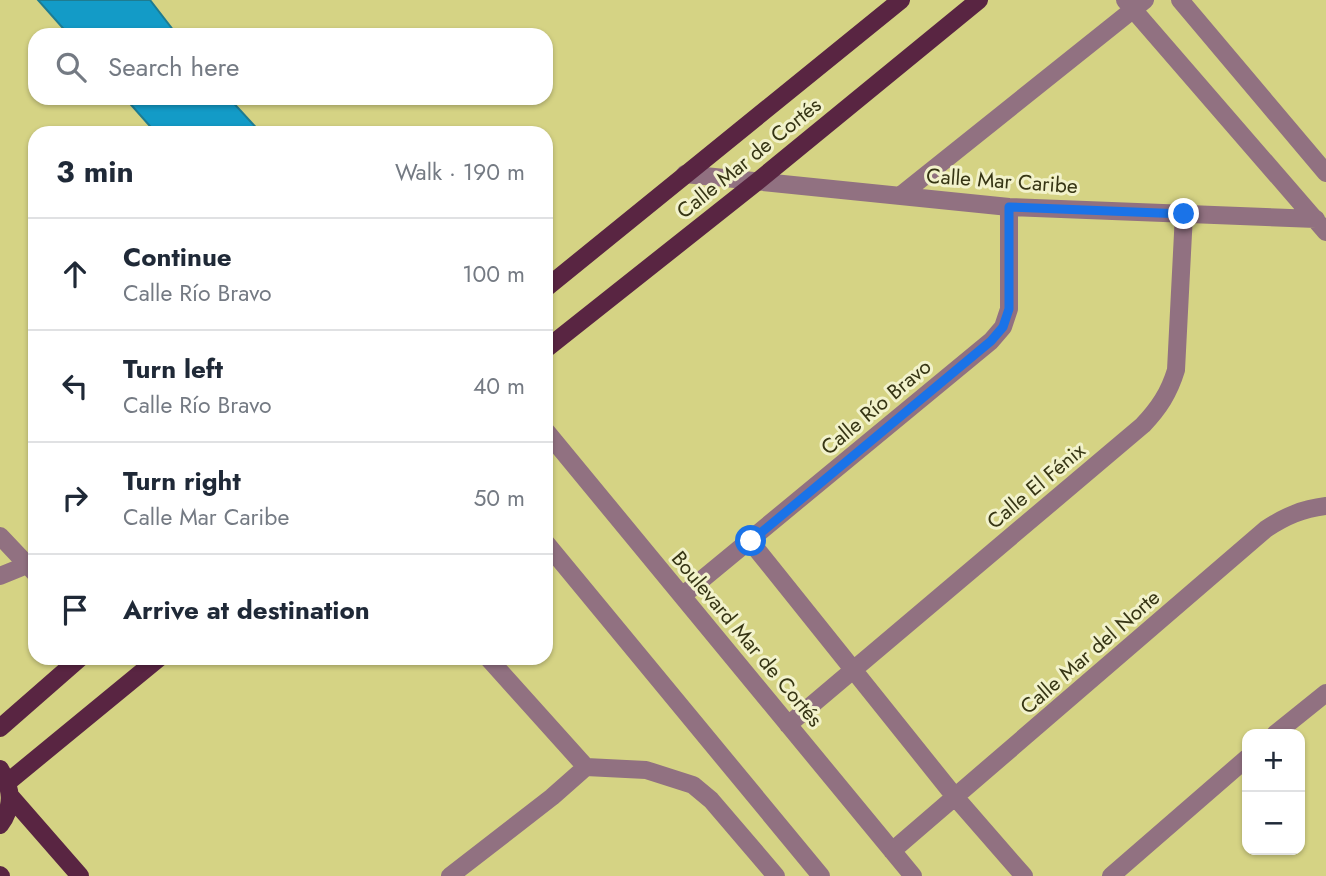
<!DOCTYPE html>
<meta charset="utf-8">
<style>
:root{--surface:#fff;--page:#f2f2f3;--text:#1f2937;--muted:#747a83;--line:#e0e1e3}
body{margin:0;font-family:Jost,sans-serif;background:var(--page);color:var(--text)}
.controls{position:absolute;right:21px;bottom:21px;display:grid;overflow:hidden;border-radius:14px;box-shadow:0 2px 5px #0004}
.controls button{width:63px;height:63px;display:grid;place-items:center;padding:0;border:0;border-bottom:2px solid var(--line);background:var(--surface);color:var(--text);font:35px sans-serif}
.stop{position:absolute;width:21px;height:21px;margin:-16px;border:5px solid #1a73e8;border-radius:50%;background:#fff}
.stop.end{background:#1a73e8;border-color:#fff;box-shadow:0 2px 7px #0008}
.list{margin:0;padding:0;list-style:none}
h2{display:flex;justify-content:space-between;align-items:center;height:91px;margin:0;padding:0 28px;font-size:30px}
h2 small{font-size:23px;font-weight:400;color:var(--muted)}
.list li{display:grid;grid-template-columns:46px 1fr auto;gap:21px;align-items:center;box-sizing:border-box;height:112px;padding:0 28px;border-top:2px solid var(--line)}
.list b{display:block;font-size:26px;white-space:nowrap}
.list p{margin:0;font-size:23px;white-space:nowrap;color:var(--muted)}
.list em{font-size:23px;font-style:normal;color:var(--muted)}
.icon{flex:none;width:38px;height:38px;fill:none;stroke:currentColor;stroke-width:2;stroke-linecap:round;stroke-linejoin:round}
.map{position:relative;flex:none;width:1326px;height:876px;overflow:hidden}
.search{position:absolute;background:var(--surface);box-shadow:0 2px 5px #0004;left:28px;top:28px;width:525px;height:77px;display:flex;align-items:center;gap:18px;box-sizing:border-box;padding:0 24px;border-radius:21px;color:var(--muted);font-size:26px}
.panel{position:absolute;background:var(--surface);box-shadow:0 2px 5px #0004;left:28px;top:126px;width:525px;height:539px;border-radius:21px}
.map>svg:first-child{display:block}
.water{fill:#139bc7;stroke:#1e7c91;stroke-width:2}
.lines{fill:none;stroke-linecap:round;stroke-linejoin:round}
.minor{stroke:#917181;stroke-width:18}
.major{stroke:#592542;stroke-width:18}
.route{stroke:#1a73e8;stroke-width:9}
.labels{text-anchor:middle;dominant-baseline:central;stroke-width:6;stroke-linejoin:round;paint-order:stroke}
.street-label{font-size:21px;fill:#363514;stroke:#f2f2cb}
</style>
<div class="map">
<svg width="1326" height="876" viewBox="0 0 1326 876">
<rect width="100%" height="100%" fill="#d5d384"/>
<path class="water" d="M38,0H150L177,35H69Z
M125,98H229L261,133H156Z"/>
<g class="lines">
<path class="minor" d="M1125,0L1326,232
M1180,0L1326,173
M685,174L1009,207L1316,219
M901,195L1145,0
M546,431L913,876
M0,536L35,573
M750,541L956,798L1024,876
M546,543L821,876
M0,576L27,565
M682,596L991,341L1003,327L1009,309V207
M788,725L1143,425C1159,408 1169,393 1176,370L1184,214
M1275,734L1326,693
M586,767L646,770L693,785L711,800L776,876
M892,851L1266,529C1286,516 1302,509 1326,506
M450,876L552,797L586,767L488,658
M1111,876L1247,758"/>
<path class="major" d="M546,288L901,0
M546,349L758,181L979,0
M0,728L80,658
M0,769C12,788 14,806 0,825
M8,782L159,658
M11,797L80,876
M0,875L1,876"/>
</g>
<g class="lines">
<path class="route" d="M751,541L991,341L1003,327L1009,309V207L1184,214"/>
</g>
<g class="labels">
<g class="street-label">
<text transform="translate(749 158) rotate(-39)">Calle Mar de Cortés</text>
<text transform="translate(1002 181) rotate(4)">Calle Mar Caribe</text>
<text transform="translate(876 407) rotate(-40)">Calle Río Bravo</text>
<text transform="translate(1036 486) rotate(-40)">Calle El Fénix</text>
<text transform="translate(747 639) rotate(50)">Boulevard Mar de Cortés</text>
<text transform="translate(1090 652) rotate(-41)">Calle Mar del Norte</text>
</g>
</g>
</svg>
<div class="controls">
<button>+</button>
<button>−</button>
</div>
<div class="stop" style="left:751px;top:541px"></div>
<div class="stop end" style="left:1184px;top:214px"></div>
<div class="search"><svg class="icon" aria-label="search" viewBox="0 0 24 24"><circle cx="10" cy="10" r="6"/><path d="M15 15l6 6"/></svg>Search here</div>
<section class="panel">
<h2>3 min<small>Walk · 190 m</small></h2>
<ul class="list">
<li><svg class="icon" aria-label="ahead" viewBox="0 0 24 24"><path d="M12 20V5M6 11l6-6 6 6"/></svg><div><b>Continue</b><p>Calle Río Bravo</p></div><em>100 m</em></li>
<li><svg class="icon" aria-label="left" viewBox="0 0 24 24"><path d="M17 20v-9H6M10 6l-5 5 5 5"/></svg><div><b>Turn left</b><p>Calle Río Bravo</p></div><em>40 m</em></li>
<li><svg class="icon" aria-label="right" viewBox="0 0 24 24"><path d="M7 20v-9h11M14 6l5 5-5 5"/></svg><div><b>Turn right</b><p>Calle Mar Caribe</p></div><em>50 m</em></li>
<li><svg class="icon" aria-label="arrive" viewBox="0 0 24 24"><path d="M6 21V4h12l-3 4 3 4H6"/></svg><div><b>Arrive at destination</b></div></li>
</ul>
</section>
</div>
